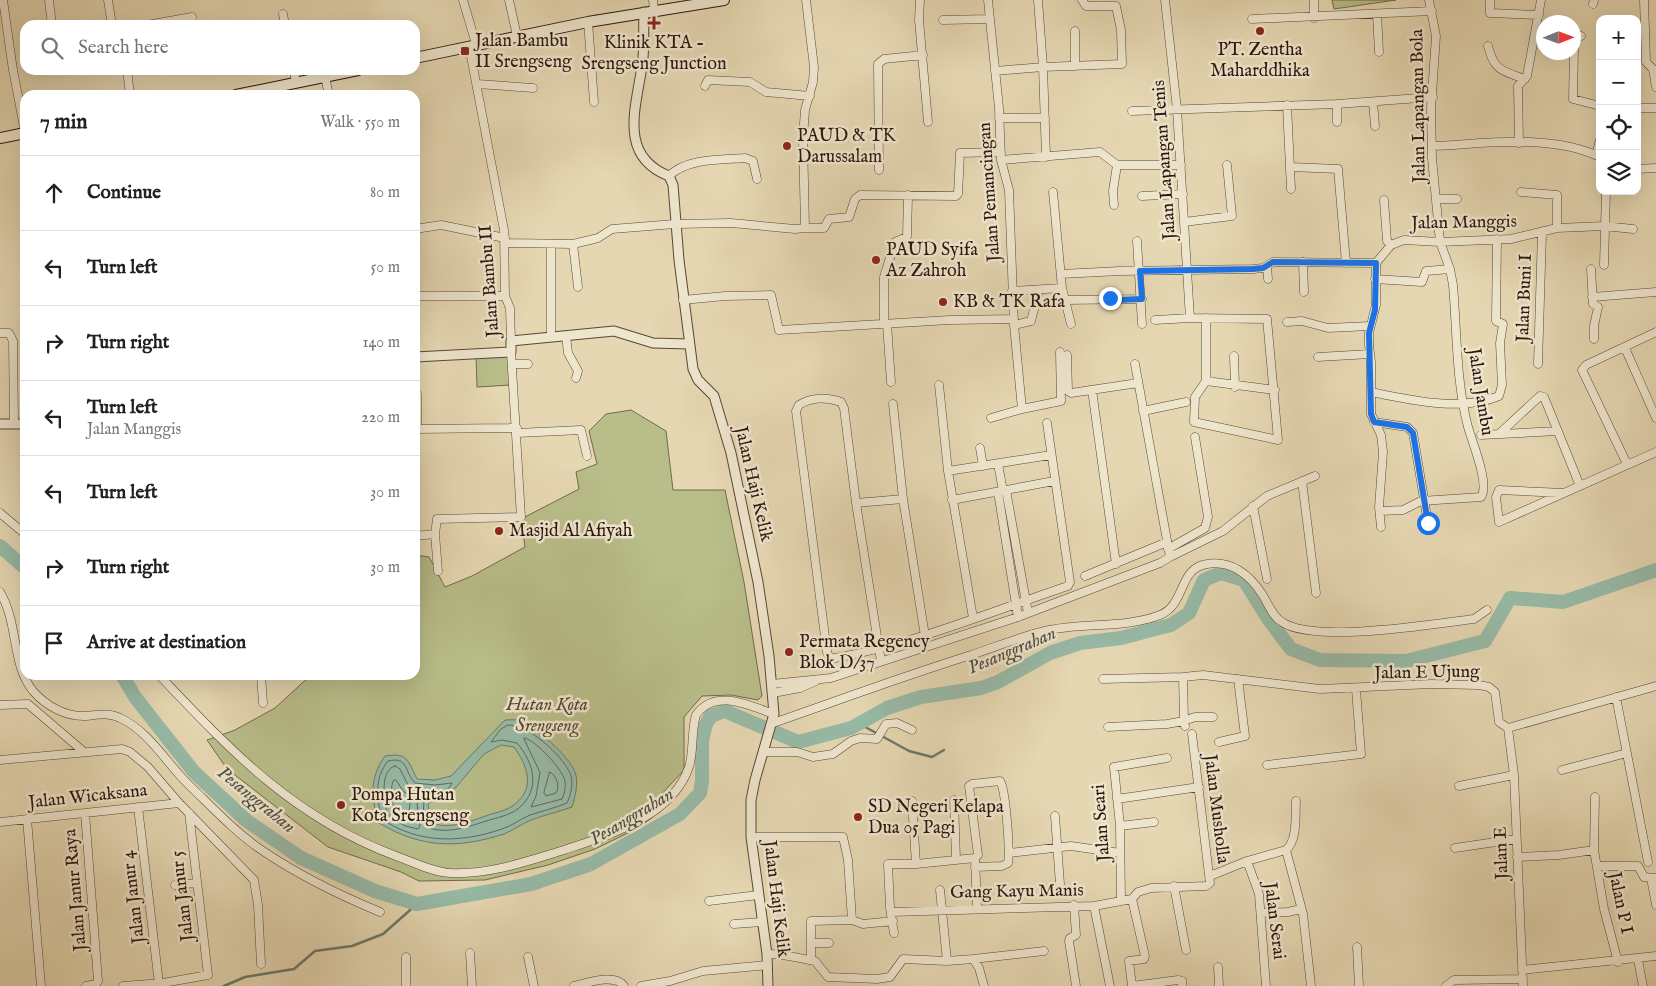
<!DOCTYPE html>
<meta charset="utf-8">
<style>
:root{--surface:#fff;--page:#f6f6f6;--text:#202124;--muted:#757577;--line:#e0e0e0}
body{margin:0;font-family:"IM FELL English",serif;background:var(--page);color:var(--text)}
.controls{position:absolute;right:15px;top:15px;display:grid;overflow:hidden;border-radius:10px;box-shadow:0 5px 20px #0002}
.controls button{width:45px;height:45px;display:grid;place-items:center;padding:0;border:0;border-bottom:1px solid var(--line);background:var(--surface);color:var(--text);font:25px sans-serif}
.compass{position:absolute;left:1536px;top:15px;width:45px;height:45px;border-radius:50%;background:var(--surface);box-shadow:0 5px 20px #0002;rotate:89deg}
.stop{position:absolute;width:15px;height:15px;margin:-11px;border:4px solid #1a73e8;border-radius:50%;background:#fff}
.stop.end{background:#1a73e8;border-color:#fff;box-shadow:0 1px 5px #0008}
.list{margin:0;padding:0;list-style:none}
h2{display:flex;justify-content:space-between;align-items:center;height:65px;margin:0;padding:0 20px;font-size:21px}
h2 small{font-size:16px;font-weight:400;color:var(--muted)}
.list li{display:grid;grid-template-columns:32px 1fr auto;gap:15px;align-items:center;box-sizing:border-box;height:75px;padding:0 20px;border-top:1px solid var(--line)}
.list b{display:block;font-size:19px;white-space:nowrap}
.list p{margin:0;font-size:16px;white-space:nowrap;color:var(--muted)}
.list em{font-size:16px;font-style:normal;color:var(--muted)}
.icon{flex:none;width:28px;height:28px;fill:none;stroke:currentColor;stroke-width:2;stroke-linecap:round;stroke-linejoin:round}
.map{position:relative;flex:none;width:1656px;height:986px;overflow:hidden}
.search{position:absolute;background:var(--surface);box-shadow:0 5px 20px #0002;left:20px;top:20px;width:400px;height:55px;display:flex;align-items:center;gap:12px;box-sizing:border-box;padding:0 18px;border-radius:15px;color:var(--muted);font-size:19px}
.panel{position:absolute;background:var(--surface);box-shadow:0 5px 20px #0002;left:20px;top:90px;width:400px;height:590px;border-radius:15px}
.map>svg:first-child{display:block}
.green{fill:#b8bd89;stroke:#726a4a}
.water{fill:#97baa7;stroke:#6c7869;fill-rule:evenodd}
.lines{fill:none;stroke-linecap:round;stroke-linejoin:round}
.shore{stroke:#62685a;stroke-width:1}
.stream{stroke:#6c7869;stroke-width:2.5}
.river{stroke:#97baa7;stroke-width:14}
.minor-casing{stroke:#5a4636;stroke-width:9}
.tertiary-casing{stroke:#5a4636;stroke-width:11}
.secondary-casing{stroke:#2c160c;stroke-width:12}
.minor{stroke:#eee5cd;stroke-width:8}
.tertiary{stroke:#eee5cd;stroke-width:9}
.secondary{stroke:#eee5cd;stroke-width:10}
.route{stroke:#1a73e8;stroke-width:6}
.poi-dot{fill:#8f2418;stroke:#eee5cd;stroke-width:2}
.labels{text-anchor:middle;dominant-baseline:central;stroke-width:5;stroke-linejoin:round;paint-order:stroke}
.poi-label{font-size:18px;fill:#2c160c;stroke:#eee5cd;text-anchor:start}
.street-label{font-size:18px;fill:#2c160c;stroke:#eee5cd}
.park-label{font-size:18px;font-style:italic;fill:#564832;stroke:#eee5cd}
.water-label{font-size:19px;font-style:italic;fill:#514f42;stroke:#eee5cd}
</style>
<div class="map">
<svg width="1656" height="986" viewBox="0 0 1656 986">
<rect width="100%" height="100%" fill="#e5d7b2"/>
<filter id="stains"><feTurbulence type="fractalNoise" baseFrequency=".004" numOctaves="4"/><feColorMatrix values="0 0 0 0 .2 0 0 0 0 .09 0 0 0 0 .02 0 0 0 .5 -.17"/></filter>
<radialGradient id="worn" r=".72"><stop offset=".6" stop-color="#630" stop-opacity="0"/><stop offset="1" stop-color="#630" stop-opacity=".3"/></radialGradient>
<path class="green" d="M1332,0H1396L1334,9Z
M510,355L511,385L477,387L476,356Z
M631,410L666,431L673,490H725L744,582L762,696L758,700L731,695L702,696L684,717V770L658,798L653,817L636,829L595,849L548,865L485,880L419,881L401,872L328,847L227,769L207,740L235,730L275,708L311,675H415V555L429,557L445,587L472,576L525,547L521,519L579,489L576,472L597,464L589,431L606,414Z"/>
<path class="water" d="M505,720C510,720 516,719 521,721C537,728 568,755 575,772C579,783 575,797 572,807C558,812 544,815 531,820C522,824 513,830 504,834C457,849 421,848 379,823C371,799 369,778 385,756C408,752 408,761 417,779L435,780L451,776ZM501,745L514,747C527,765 536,788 515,804C508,811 492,813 483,817C466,823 448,829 431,823L428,804L434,799L452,792L484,754Z"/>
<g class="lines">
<path class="shore" d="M508,725C529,725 561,754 570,773C574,782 571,795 567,803C555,808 542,811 530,815C520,819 512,826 502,829C461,843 420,844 383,820C376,800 374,778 388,761C409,756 404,772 415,783L435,785L452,783L449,788L432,795L424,802L423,814L429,828C448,834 468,827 486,821C496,818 511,815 519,808C541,789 534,763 517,743L502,740L491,742L500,730Z
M524,738C533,738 559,766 563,776C567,782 565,793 562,799L531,807L536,796L540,773Z
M395,766L400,769L409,787L423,792L417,804L420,826L418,829L405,826L388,815C384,803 379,770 395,766Z
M550,772C557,776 560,786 556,793L546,796L544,793Z
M396,780L403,791L411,797L408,818L395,811C391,802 390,791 393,781Z"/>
<path class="stream" d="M858,723L909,751L932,757L944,750
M224,986L245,977L294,969L315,951L352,946L383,934L417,904"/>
<path class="river" d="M0,546L25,568
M122,675L135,697L194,772L247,821L301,858L375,891L417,904L531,884L591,864L680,814L700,793L702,781V741L706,724L711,716L725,711L798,742L851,728L887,708L921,697L981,688L998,682L1050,653L1080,643L1121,638L1171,625L1189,613L1204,580L1221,573L1244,580L1269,620L1291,649L1320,660L1406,661L1485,641L1510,598L1563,602L1656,570"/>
<defs>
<path id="minor" d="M3,0L13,70L25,132
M49,0L52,25
M108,0L112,25
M463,0L476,44
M509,0L517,36
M653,0L654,11
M920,0L919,20L928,122
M988,0L999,108L1001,160L1009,190L1014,325L1022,409L991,418
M1038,0L1043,67L1046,157
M1165,0L1177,109L1190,318
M1314,0V18
M1490,0V13L1539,15
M1644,0L1646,62L1653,69L1656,87
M1593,4L1594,0
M283,14L285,25
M1377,14L1379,52
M1252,19L1432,11
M943,20L989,19
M588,22L594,102
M147,25L192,17
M1075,31V66
M1574,36H1581
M469,46L504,230L505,296L510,308L511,341
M1488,46C1494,71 1503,71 1525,79
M1574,49L1573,99L1600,106
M127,70L130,95
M294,70L296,83
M995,71L1043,67L1122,64L1121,30L1116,6H1086L1082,0
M325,77L329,95
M477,84L533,88
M705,86L708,80L750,82L766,92L810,96
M1373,102L1375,126
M1337,104V122
M1287,105L1291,189
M1637,108H1656
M1132,111L1337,104L1433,97
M999,118H1045
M1519,143L1518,86L1527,76L1541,0
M1432,146C1485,144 1550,133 1600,157
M1596,155L1600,140
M1001,160L1100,152L1117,165H1181
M1291,167L1338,169L1346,263
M1637,169L1656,168
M879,170L878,64L884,59L923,55
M669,176C687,158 720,160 745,158L753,161L757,179
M1053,192L1062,288L1071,324
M1521,192L1557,195V228
M1142,196L1183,194
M1437,199H1457
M1384,200L1387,241L1391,245
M1114,205L1113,191L1117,165
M1184,222L1232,216L1227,165
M805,228H824L829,219L849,217L855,199L860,195L956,196L958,194L960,153L1001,152
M415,229L441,225L505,238
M1137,241L1142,324
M506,243L573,244L598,238L612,229L675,224L731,223L795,229L805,228L803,137L805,110L813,82L814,67L806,0
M573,244L578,287
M551,245V337
M1303,262L1304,292
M1376,263V305L1369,333V345L1371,362V414L1381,435L1383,452L1379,507L1381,527
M1604,265L1606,191
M1267,266L1268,279
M1591,269L1593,304L1598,307L1594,326V339
M1061,274L1120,271L1253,269L1263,268L1273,262L1376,263L1391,245L1404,240L1440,242L1511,239L1557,228L1604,226L1633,229
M1375,279L1422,282L1426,271L1450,269
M1012,291L1062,288
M415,296H505
M1592,297L1656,292
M683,300L725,296L771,295L779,330L950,320L1014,319
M1065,300L1142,299
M1155,320L1190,318L1267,319L1278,440L1194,422L1195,397L1206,381V318
M1287,322L1302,321L1328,328L1370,326
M884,324V277L895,242L907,237L908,195
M887,324L891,382
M1014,325L1031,321L1039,290
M0,333H9L13,341L14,424
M566,336L568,353L578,371L576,378
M1625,348L1656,418
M1067,355L1068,391L1071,393L1138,383
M1234,356L1235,387
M1318,357L1370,354
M512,364H528
M1538,364L1542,233
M1206,381L1275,390
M939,385L948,471L973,618
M1092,390L1116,564
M1371,392C1410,400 1461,412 1499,396L1502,385L1500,343L1503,324L1496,321L1497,239
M893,404L903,499L925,636
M1022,409L1061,401L1060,352
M1143,411L1186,402
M1374,422L1407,427L1413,433L1428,523
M415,429L517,428
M417,429V394
M517,433L581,430L587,456
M1500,433L1540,396L1544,397L1580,486
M1481,435L1557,431
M980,448L983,466
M998,464L1003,491
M1627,464L1582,370L1586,365L1656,332
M948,471L1051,455
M1302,481L1316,593
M1006,490L1028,613
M998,492L1018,617
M1564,493L1499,490L1496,497L1499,522L1656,452
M952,500L1054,481
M856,503L903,499
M1253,506L1267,579
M1380,511L1403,510L1421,501L1481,497C1490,484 1472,442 1468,427C1456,382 1457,331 1453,285L1450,269L1440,242L1432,158L1431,108L1436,36L1429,0
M0,513L25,534
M415,536L435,534
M1168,549L1205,528L1208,517L1195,437
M1170,557L1223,531L1267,496L1315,476
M438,571L435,534L437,519L521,517L511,352
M1085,576L1167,542
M0,592C19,624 11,664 33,691C46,706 66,717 86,716C98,715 109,712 120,718C149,731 167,764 190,786C213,808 236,833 263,851C300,876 339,895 380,912
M881,661L879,649L856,503L844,408L841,402C827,397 811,397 799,405L796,411L827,652L830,659C912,645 990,612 1068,586L1070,582L1047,423
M159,675C232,752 294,818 396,856C413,862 432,872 450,873C489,875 528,861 564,850C609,835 672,817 689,767C694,751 691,732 696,715C715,688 748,705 774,714
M261,675L263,703
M1103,679L1183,677L1203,675L1320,689L1431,684L1479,685L1489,687L1495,692L1499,722L1508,728
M772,684L831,678L1018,617L1160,563L1170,557L1135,364
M773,693L800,688L816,681
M1616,697L1648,862
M0,705L28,704L84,752
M773,723C839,700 904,676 971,655C995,647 1020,637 1045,631C1082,622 1124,629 1160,615C1186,605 1178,568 1207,564C1231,560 1250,575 1262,594C1268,603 1272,616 1282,622C1314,644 1434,624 1474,619L1487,610
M1185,726L1184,721L1195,717H1213
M1108,727L1167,724L1184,721L1183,677
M1508,728L1514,775L1523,986
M1508,728L1656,686
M1219,742L1245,736L1238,679
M764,752H797L813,757L833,754L851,741L860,738L877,739L886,724L897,723L912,730
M0,760L122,749L130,752L148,767L179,803L254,880L258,905L261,964
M1267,765L1361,754L1356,689
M1562,770L1627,753
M1459,786L1514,775
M1117,799L1199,787
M954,800L956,860
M912,801L916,864
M138,807L159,984
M85,813L98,981L96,984L86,986
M1055,816L1060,884
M27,819L41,986
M0,822L179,803
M1120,826L1154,822
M751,837H843L848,860L852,920L863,924L893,921
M1455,848L1516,839
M1286,850L1303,914L1311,986
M1286,850C1298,840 1295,815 1296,801
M1594,850L1595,797
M1009,853L1071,846L1120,853
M1517,857L1559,855L1594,850L1604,909L1618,962
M1247,861L1259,894L1266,986
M1597,866H1638L1644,877L1656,878
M975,867L1002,866L1008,863C1010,851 1006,790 1000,781L972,784L969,786L978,855L975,858L977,908
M1210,876L1247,861L1286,850
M1651,878L1656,905
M175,885L196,883
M1174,886L1186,950
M940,890L947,961
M1132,899L1145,956L1144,959L1129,961L1132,986
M709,901L758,895
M1121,901L1120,826L1114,767L1167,758
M1074,905L1076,935L1070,938L1069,941L1076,986
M891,912L1094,906
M1261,913L1288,912L1301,909
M734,924L762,922
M894,933L890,908L888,864H916L975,858
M811,943H829
M1357,947L1359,986
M470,953L472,986
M767,954C784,954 798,958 815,961L828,977L877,979L890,977L903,959L947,961L973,959L979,968L984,986
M406,957V986
M528,957L534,986
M973,959L1044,951
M811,960V921L852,920
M1638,960L1643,986
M1218,967L1219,986
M1522,970L1656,956
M123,986L163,983L208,975L189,813
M574,986C587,983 615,973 624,986
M641,986L670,981L703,971L768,965
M1110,986L1094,906L1132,899L1138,892L1151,888L1206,886L1210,883L1192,734
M1132,986L1178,980L1182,981V986
M1446,986L1454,980L1523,979"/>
<path id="tertiary" d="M644,12C643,30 645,49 642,66C636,108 618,156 669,176L673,185L679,260L693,369L698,380L714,396L731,453L758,582L769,656L774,714L755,780L751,800V837L767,954L768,986
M415,357L511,352V341L614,331L653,343L689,344
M0,424H25"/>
<path id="secondary" d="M415,58L588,22L724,0
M236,95L358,70
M0,138L25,133"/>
</defs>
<use href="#minor" class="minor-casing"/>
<use href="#tertiary" class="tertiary-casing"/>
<use href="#secondary" class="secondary-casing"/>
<use href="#minor" class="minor"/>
<use href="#tertiary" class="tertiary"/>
<use href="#secondary" class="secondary"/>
</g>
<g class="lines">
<path class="route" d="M1110,298L1116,300L1142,299L1140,271L1253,269L1263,268L1273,262L1376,263L1375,310L1369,333L1371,414L1374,422L1407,427L1413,433L1428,523"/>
</g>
<g class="poi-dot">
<path d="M651.5 15.5h5v5h5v5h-5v5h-5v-5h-5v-5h5z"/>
<circle cx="1260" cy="31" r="5"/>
<rect x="460" y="46" width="10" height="10" rx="2.5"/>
<circle cx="787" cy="146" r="5"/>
<circle cx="876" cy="260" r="5"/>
<circle cx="943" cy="302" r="5"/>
<circle cx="499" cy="531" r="5"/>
<circle cx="789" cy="652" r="5"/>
<circle cx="341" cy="805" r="5"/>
<circle cx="858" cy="817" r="5"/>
</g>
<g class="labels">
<g class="poi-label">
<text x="475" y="41">Jalan Bambu<tspan x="475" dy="21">II Srengseng</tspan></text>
<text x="654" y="43" text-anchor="middle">Klinik KTA -<tspan x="654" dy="21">Srengseng Junction</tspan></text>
<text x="1260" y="50" text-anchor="middle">PT. Zentha<tspan x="1260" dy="21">Maharddhika</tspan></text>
<text x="797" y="136">PAUD &amp; TK<tspan x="797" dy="21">Darussalam</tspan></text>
<text x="886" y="250">PAUD Syifa<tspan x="886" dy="21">Az Zahroh</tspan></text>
<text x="953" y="302">KB &amp; TK Rafa</text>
<text x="509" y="531">Masjid Al Afiyah</text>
<text x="799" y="642">Permata Regency<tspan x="799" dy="21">Blok D/37</tspan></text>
<text x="351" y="795">Pompa Hutan<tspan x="351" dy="21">Kota Srengseng</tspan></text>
<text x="868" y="807">SD Negeri Kelapa<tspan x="868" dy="21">Dua 05 Pagi</tspan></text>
</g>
<g class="street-label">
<text transform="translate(1419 106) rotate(-91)">Jalan Lapangan Bola</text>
<text transform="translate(1165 160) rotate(-94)">Jalan Lapangan Tenis</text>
<text transform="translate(990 192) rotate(-94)">Jalan Pemancingan</text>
<text transform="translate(1464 223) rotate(-1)">Jalan Manggis</text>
<text transform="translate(490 281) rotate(-94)">Jalan Bambu II</text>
<text transform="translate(1525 298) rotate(-88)">Jalan Buni I</text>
<text transform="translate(1480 392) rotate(81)">Jalan Jambu</text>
<text transform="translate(753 484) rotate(77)">Jalan Haji Kelik</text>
<text transform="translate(1427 673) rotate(-1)">Jalan E Ujung</text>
<text transform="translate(88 797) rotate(-6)">Jalan Wicaksana</text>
<text transform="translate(1216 809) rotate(83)">Jalan Musholla</text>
<text transform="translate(1102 823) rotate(-94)">Jalan Seari</text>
<text transform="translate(1502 853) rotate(-92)">Jalan E</text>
<text transform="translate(76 890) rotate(-95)">Jalan Janur Raya</text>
<text transform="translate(1017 892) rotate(-1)">Gang Kayu Manis</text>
<text transform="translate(183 896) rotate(-97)">Jalan Janur 5</text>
<text transform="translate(134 897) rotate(-97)">Jalan Janur 4</text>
<text transform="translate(776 899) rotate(83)">Jalan Haji Kelik</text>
<text transform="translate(1620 903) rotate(78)">Jalan P I</text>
<text transform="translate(1274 921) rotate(83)">Jalan Serai</text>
</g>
<g class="park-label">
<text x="547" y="705">Hutan Kota<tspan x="547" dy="21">Srengseng</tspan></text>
</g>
<g class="water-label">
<text transform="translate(1012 651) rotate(-23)">Pesanggrahan</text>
<text transform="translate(256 800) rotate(39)">Pesanggrahan</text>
<text transform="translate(632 817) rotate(-31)">Pesanggrahan</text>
</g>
</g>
<rect width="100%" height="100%" filter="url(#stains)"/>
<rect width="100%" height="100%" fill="url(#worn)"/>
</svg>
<div class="controls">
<button>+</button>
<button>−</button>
<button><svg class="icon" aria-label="locate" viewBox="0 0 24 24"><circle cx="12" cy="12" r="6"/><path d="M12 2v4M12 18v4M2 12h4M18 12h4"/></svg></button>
<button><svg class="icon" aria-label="layers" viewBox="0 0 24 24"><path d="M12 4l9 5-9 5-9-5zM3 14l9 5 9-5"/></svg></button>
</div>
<svg class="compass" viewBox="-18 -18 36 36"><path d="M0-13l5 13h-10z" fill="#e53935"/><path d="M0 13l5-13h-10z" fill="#757577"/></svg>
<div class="stop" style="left:1428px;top:523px"></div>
<div class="stop end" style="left:1110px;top:298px"></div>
<div class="search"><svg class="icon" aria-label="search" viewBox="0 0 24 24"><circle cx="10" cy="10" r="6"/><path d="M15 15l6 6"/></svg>Search here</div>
<section class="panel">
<h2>7 min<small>Walk · 550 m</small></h2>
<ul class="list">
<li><svg class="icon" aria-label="ahead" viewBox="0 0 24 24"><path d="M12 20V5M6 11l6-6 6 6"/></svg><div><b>Continue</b></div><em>80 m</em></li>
<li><svg class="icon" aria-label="left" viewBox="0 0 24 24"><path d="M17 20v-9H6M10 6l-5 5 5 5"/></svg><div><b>Turn left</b></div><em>50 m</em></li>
<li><svg class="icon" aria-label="right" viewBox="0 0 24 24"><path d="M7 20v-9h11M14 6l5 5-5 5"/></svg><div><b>Turn right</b></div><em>140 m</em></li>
<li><svg class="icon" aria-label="left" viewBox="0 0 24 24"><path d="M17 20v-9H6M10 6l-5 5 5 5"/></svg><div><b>Turn left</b><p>Jalan Manggis</p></div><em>220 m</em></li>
<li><svg class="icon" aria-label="left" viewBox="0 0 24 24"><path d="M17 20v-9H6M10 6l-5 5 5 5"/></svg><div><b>Turn left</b></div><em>30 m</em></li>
<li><svg class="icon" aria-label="right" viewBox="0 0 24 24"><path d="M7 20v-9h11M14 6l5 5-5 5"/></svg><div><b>Turn right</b></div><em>30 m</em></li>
<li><svg class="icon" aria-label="arrive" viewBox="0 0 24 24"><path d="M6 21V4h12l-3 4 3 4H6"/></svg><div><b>Arrive at destination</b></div></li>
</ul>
</section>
</div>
